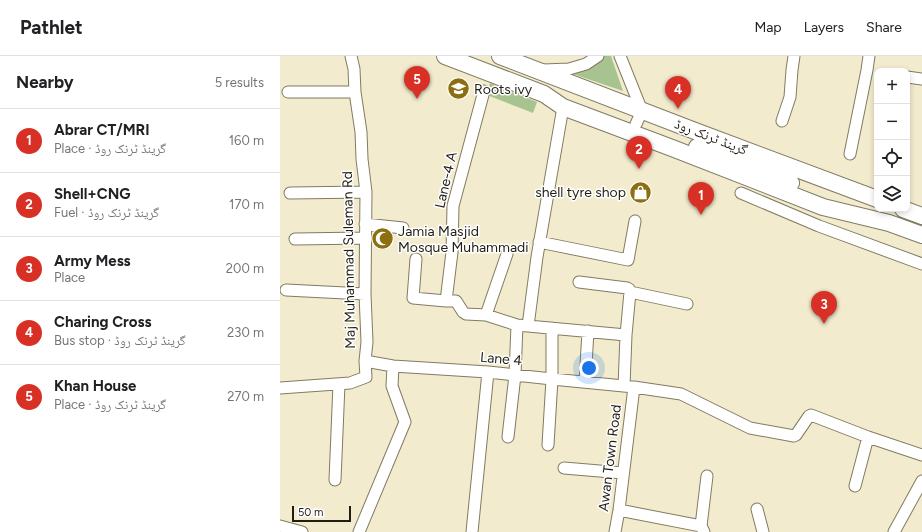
<!DOCTYPE html>
<meta charset="utf-8">
<style>
:root{--surface:#fff;--page:#f6f6f6;--text:#202124;--muted:#757577;--line:#e0e0e0;--accent:#d93025}
body{margin:0;font-family:Figtree,"Noto Naskh Arabic",sans-serif;background:var(--page);color:var(--text)}
.controls{position:absolute;right:12px;top:12px;display:grid;overflow:hidden;border-radius:8px;box-shadow:0 2px 6px #0003}
.controls button{width:36px;height:36px;display:grid;place-items:center;padding:0;border:0;border-bottom:1px solid var(--line);background:var(--surface);color:var(--text);font:20px sans-serif}
.scale{position:absolute;left:12px;bottom:10px;width:59px;box-sizing:border-box;padding-left:4px;border:2px solid #201d13;border-top:0;font-size:11px;line-height:14px;white-space:nowrap;color:#201d13;-webkit-text-stroke:3px #fff;paint-order:stroke}
.you{position:absolute;left:309px;top:312px;width:14px;height:14px;margin:-10px;border:3px solid #fff;border-radius:50%;background:#1a73e8;box-shadow:0 0 0 6px #1a73e833}
.badge{display:grid;place-items:center;width:26px;height:26px;border-radius:50%;background:var(--accent);color:#fff;font-size:13px;font-weight:700}
.pin{position:absolute;translate:-50% -33px;filter:drop-shadow(0 1px 2px #0008)}
.pin::after{content:'';position:absolute;top:21px;width:14px;height:12px;background:inherit;clip-path:polygon(0 0,100% 0,50% 100%)}
.list{margin:0;padding:0;list-style:none}
h2{display:flex;justify-content:space-between;align-items:center;height:52px;margin:0;padding:0 16px;font-size:17px}
h2 small{font-size:13px;font-weight:400;color:var(--muted)}
.list li{display:grid;grid-template-columns:26px 1fr auto;gap:12px;align-items:center;box-sizing:border-box;height:64px;padding:0 16px;border-top:1px solid var(--line)}
.list b{display:block;font-size:15px;white-space:nowrap}
.list p{margin:0;font-size:13px;white-space:nowrap;color:var(--muted)}
.list em{font-size:13px;font-style:normal;color:var(--muted)}
.icon{flex:none;width:22px;height:22px;fill:none;stroke:currentColor;stroke-width:2;stroke-linecap:round;stroke-linejoin:round}
.map{position:relative;flex:none;width:642px;height:476px;overflow:hidden}
header{display:flex;align-items:center;gap:24px;box-sizing:border-box;height:56px;padding:0 20px;background:var(--surface);border-bottom:1px solid var(--line)}
header strong{font-size:19px}
nav{display:flex;gap:22px;margin-inline-start:auto;font-size:14px}
main{display:flex}
aside{flex:1;background:var(--surface)}
.map>svg:first-child{display:block}
.green{fill:#a7c38f}
.lines{fill:none;stroke-linecap:round;stroke-linejoin:round}
.minor-casing{stroke:#817b61;stroke-width:13}
.highway-casing{stroke:#817b61;stroke-width:18}
.minor{stroke:#fff;stroke-width:11}
.highway{stroke:#fff;stroke-width:16}
.labels{text-anchor:middle;dominant-baseline:central;stroke-width:3;stroke-linejoin:round;paint-order:stroke}
.poi-label{font-size:14px;fill:#201d13;stroke:#fff;text-anchor:start}
.street-label{font-size:14px;fill:#201d13;stroke:#fff}
</style>
<header>
<strong>Pathlet</strong>
<nav><a>Map</a><a>Layers</a><a>Share</a></nav>
</header>
<main>
<aside>
<h2>Nearby<small>5 results</small></h2>
<ul class="list">
<li><span class="badge">1</span><div><b>Abrar CT/MRI</b><p>Place · گرینڈ ٹرنک روڈ</p></div><em>160 m</em></li>
<li><span class="badge">2</span><div><b>Shell+CNG</b><p>Fuel · گرینڈ ٹرنک روڈ</p></div><em>170 m</em></li>
<li><span class="badge">3</span><div><b>Army Mess</b><p>Place</p></div><em>200 m</em></li>
<li><span class="badge">4</span><div><b>Charing Cross</b><p>Bus stop · گرینڈ ٹرنک روڈ</p></div><em>230 m</em></li>
<li><span class="badge">5</span><div><b>Khan House</b><p>Place · گرینڈ ٹرنک روڈ</p></div><em>270 m</em></li>
</ul>
</aside>
<div class="map">
<svg width="642" height="476" viewBox="0 0 642 476">
<rect width="100%" height="100%" fill="#f2ebce"/>
<path class="green" d="M322,0H331L343,35L290,17Z
M210,27L257,46L253,57L207,39Z"/>
<g class="lines">
<defs>
<path id="minor" d="M340,0L362,55L356,68
M264,14L289,13L306,8L318,0
M627,21L642,23
M8,36H75
M502,65L510,41L512,14L514,0
M570,98L587,14L589,0
M10,137L86,136
M461,137L539,170L642,208
M85,168L123,172
M15,183L85,182
M259,186L348,204L355,165
M136,203L133,242L166,245L172,196L173,150L204,35
M299,226L347,232L349,233L350,236L407,248
M6,234L85,238
M166,245H176L183,256L186,258L206,259L237,269L346,279
M206,259L227,198
M248,270L257,201L283,51
M85,305L113,310L208,316L272,323L354,331L401,338L470,372L514,380L516,379L529,360L531,359L588,381L642,399
M305,326L308,275
M344,330L346,279L350,236
M0,332L70,327L86,321L85,305L87,286L85,238L86,136L82,103L81,76L75,36L74,13L71,0
M228,381L235,319L237,269
M268,389L272,323V272
M284,412L343,417
M55,424L59,328
M575,430L588,381
M477,453L483,476
M339,454L421,470L424,476
M0,470L22,476
M421,470L427,420
M79,476L125,366L112,330L113,310
M192,476L208,316
M335,476L339,454L354,331
M614,476L642,425"/>
<path id="highway" d="M165,0L264,38L283,51L392,92L543,151L609,167L642,179
M220,0L415,75L597,143
M417,91L471,111L511,127
M623,153L642,160"/>
</defs>
<use href="#minor" class="minor-casing"/>
<use href="#highway" class="highway-casing"/>
<use href="#minor" class="minor"/>
<use href="#highway" class="highway"/>
</g>
<defs>
<symbol id="school-disc" viewBox="-11 -11 22 22"><circle r="9.5" fill="#8c6f11" stroke="#fff"/><path d="M0-5L7-2L0 1L-7-2ZM-4 1L0 2.5L4 1V4Q0 6-4 4Z" fill="#fff"/></symbol>
<symbol id="shop-disc" viewBox="-11 -11 22 22"><circle r="9.5" fill="#8c6f11" stroke="#fff"/><path d="M-5-2.5h2.3a2.7 3.5 0 0 1 5.4 0H5L5.5 6h-11ZM-1.5-2.5h3a1.5 2.3 0 0 0-3 0Z" fill="#fff"/></symbol>
<symbol id="mosque-disc" viewBox="-11 -11 22 22"><circle r="9.5" fill="#8c6f11" stroke="#fff"/><path d="M3.5-4.9A6 6 0 1 0 3.5 4.9A5 5 0 1 1 3.5-4.9Z" fill="#fff"/></symbol>
</defs>
<g fill-rule="evenodd">
<use href="#school-disc" x="166" y="20" width="25" height="25"/>
<use href="#shop-disc" x="348" y="124" width="25" height="25"/>
<use href="#mosque-disc" x="90" y="170" width="25" height="25"/>
</g>
<g class="labels">
<g class="poi-label">
<text x="194" y="33">Roots ivy</text>
<text x="346" y="136" text-anchor="end">shell tyre shop</text>
<text x="118" y="175">Jamia Masjid<tspan x="118" dy="16">Mosque Muhammadi</tspan></text>
</g>
<g class="street-label">
<text transform="translate(431 81) rotate(21)">گرینڈ ٹرنک روڈ</text>
<text transform="translate(166 124) rotate(-77)">Lane-4 A</text>
<text transform="translate(69 204) rotate(-91)">Maj Muhammad Suleman Rd</text>
<text transform="translate(221 303) rotate(5)">Lane 4</text>
<text transform="translate(330 402) rotate(-83)">Awan Town Road</text>
</g>
</g>
</svg>
<div class="controls">
<button>+</button>
<button>−</button>
<button><svg class="icon" aria-label="locate" viewBox="0 0 24 24"><circle cx="12" cy="12" r="6"/><path d="M12 2v4M12 18v4M2 12h4M18 12h4"/></svg></button>
<button><svg class="icon" aria-label="layers" viewBox="0 0 24 24"><path d="M12 4l9 5-9 5-9-5zM3 14l9 5 9-5"/></svg></button>
</div>
<div class="scale">50 m</div>
<div class="you"></div>
<div class="pin badge" style="left:421px;top:159px">1</div>
<div class="pin badge" style="left:359px;top:113px">2</div>
<div class="pin badge" style="left:544px;top:268px">3</div>
<div class="pin badge" style="left:398px;top:53px">4</div>
<div class="pin badge" style="left:137px;top:43px">5</div>
</div>
</main>
